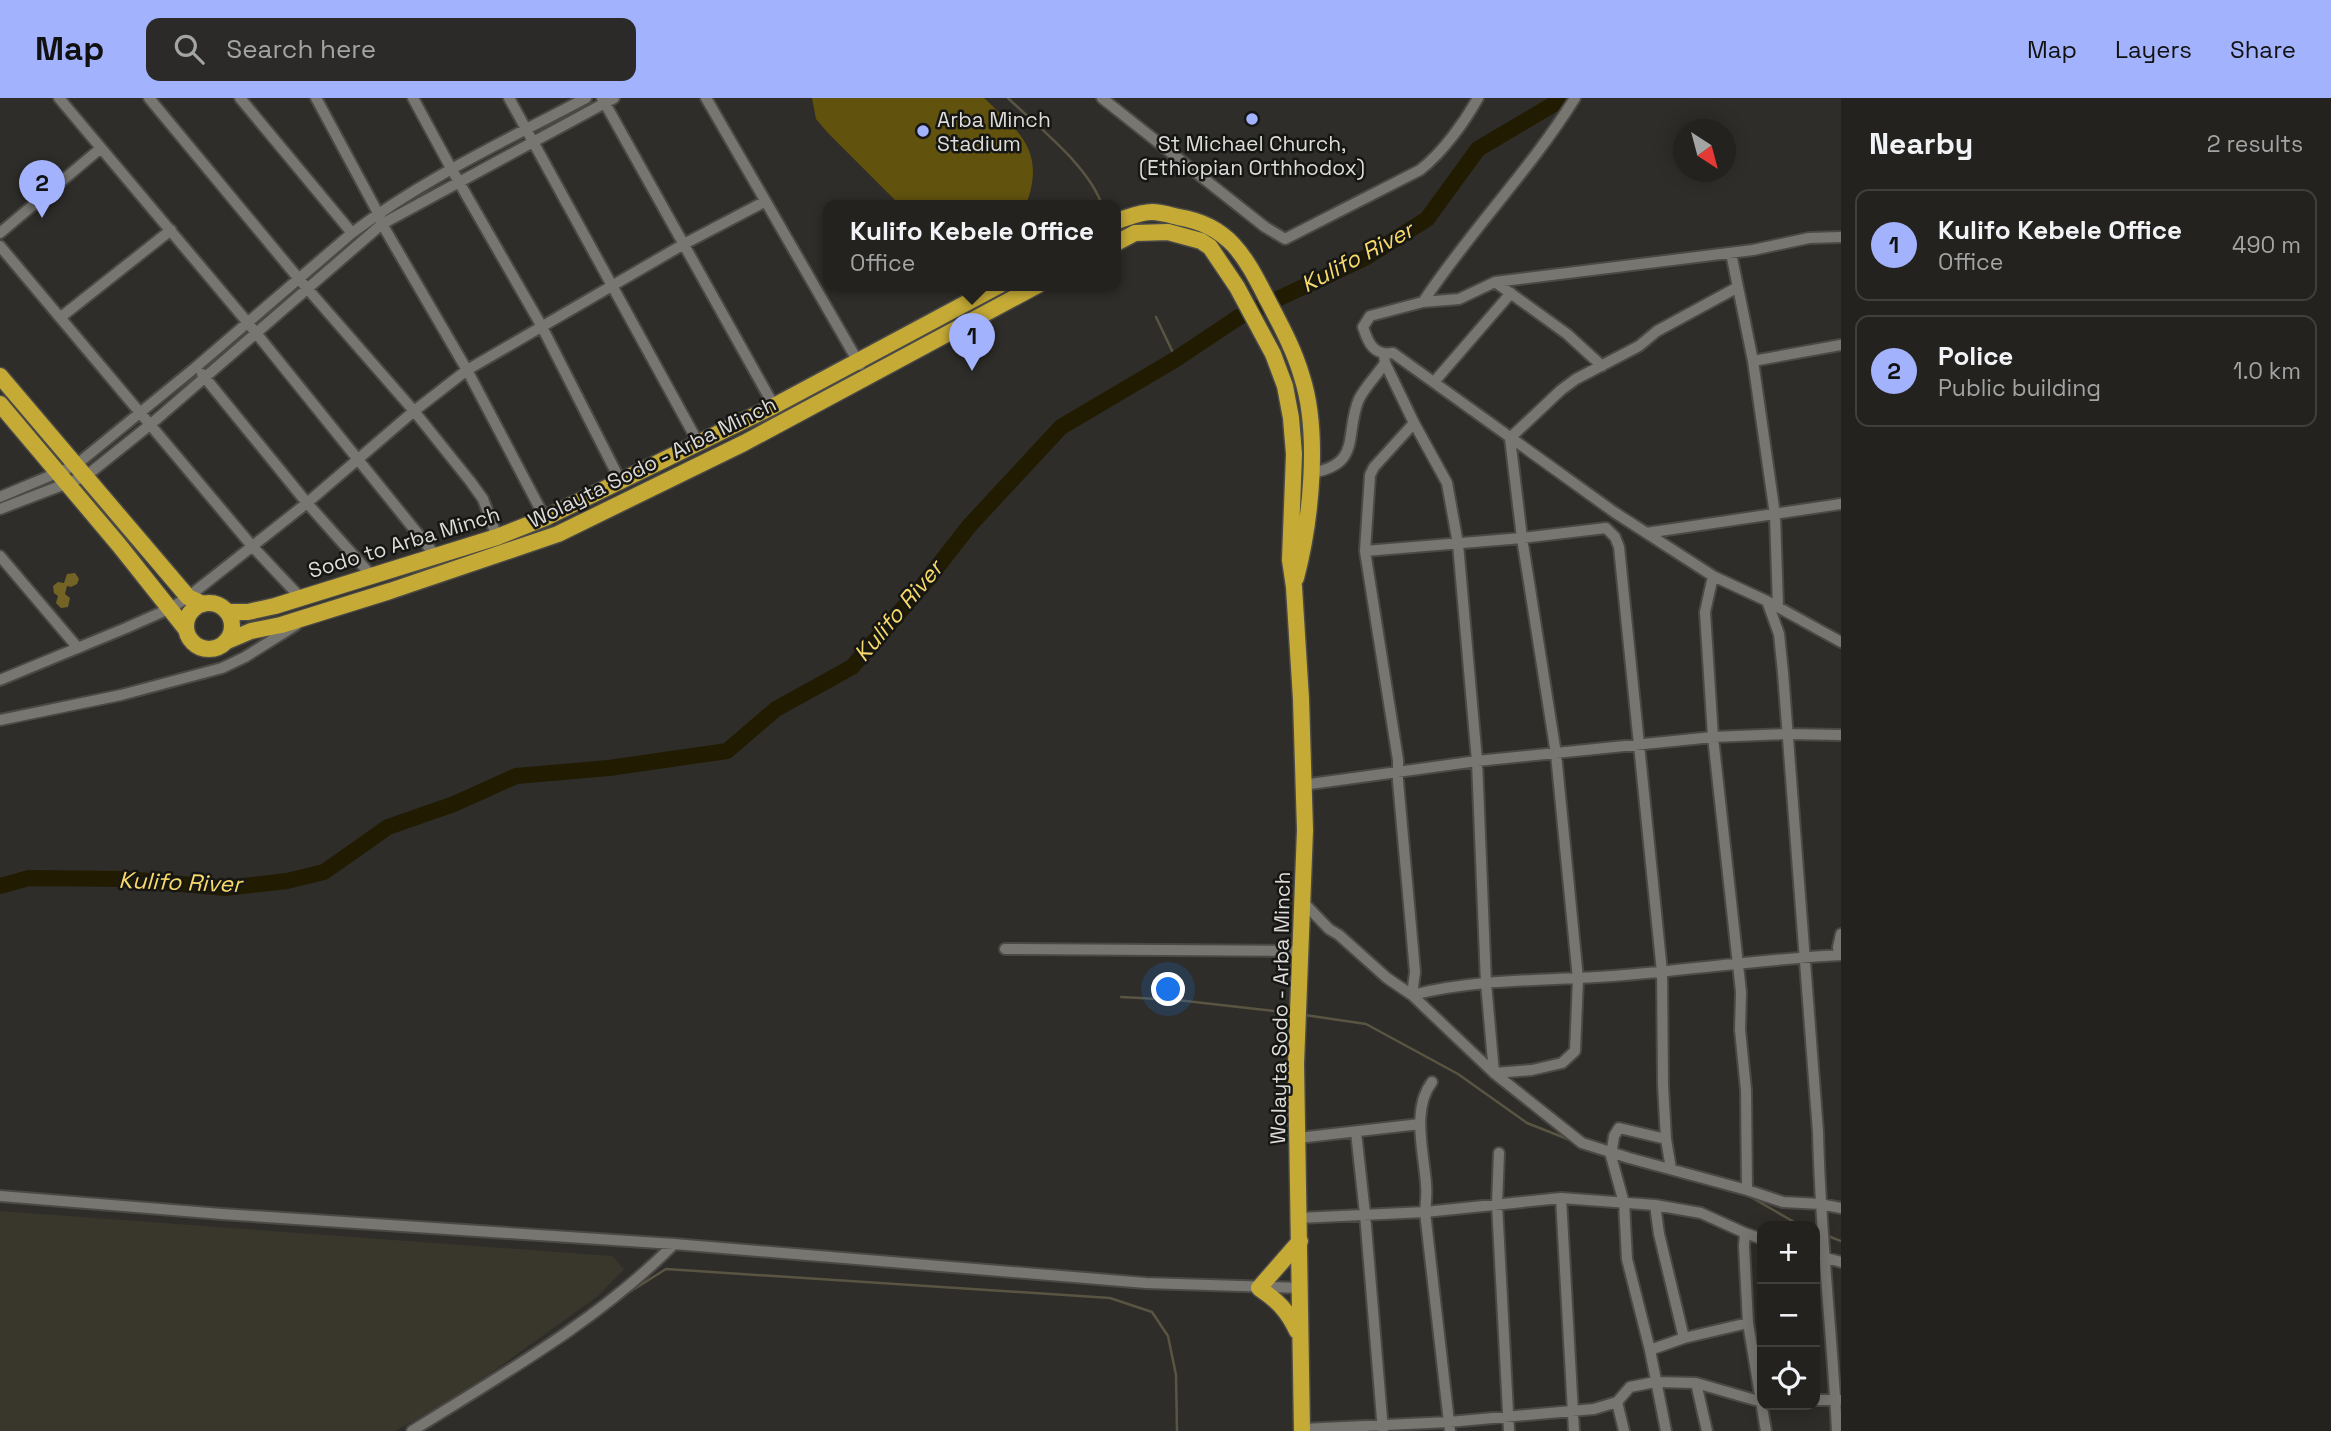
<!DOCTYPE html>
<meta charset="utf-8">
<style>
:root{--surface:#23221f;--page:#2b2a28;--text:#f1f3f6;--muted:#a3a4a4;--line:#403f3d;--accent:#a3b2fd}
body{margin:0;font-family:"Space Grotesk",sans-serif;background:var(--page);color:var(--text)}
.controls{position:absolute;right:21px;bottom:21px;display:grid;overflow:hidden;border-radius:14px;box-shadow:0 4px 18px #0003}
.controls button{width:63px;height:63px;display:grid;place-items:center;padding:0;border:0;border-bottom:2px solid var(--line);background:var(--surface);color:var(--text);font:35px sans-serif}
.compass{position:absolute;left:1673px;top:21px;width:63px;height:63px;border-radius:50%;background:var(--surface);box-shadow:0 4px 18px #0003;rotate:144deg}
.you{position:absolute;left:1169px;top:892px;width:24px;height:24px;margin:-18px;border:5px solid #fff;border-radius:50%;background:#1a73e8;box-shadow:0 0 0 10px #1a73e833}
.badge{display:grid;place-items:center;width:46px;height:46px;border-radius:50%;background:var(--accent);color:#111;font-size:23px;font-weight:700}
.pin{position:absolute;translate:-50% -58px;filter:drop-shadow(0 2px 4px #0008)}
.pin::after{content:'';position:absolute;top:37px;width:24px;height:21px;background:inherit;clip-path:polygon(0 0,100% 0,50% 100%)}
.popup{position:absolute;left:823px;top:102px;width:298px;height:91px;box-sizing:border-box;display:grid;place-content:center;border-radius:14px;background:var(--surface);filter:drop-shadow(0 2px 5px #0005);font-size:23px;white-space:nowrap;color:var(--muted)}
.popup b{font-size:26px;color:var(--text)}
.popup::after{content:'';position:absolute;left:50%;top:100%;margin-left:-14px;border:14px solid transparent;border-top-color:var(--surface)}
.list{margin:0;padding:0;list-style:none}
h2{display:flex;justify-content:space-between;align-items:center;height:91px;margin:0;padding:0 28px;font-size:30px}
h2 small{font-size:23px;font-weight:400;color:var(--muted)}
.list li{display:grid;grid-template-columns:46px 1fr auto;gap:21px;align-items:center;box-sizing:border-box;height:112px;margin:0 14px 14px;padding:0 14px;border:2px solid var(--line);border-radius:14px}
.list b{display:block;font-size:26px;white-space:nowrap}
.list p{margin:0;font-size:23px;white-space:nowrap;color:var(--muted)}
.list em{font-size:23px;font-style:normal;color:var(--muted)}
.icon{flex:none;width:38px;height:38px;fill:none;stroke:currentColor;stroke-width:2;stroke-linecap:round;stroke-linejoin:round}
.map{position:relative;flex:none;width:1841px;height:1333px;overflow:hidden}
header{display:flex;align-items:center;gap:42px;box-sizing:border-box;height:98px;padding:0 35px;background:var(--accent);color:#111}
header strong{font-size:33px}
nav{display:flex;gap:38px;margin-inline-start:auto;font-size:24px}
.search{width:490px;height:63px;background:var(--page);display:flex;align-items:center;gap:18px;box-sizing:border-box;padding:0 24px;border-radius:14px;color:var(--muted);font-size:26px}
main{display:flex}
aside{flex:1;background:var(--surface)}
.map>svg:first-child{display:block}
.built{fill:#39362c}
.green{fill:#61520e}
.forest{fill:#736324}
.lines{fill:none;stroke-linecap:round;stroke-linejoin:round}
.stream{stroke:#595542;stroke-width:2.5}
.river{stroke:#211b02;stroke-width:16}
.minor-casing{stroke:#4a4946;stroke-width:14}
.highway-casing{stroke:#4a4946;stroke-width:19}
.minor{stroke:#777671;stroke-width:10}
.highway{stroke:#c5aa36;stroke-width:16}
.poi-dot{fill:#a3b2fd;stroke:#161614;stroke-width:2.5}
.labels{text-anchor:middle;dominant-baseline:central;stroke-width:5;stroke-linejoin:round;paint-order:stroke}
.poi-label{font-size:21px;fill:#dddcd9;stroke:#161614;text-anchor:start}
.street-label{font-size:21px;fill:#dddcd9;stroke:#161614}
.water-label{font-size:23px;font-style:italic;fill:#f7da69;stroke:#161614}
</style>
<header>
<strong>Map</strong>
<div class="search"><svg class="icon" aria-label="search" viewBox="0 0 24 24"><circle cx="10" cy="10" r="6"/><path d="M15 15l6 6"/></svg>Search here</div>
<nav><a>Map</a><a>Layers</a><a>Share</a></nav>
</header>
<main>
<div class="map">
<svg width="1841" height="1333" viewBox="0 0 1841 1333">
<rect width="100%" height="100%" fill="#2f2d29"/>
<path class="built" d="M0,1113L612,1158L624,1171L598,1198L488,1277L431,1314L395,1333H0Z"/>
<path class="green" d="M812,0H984C1020,34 1046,53 1026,107H900L828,35L816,21Z"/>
<path class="forest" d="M75,475L79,481L77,486L71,489L67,488L65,496L70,500L68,509L61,510L56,505L58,498L54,495L53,488L58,484L64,485L67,476Z"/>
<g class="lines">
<path class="stream" d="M1008,0C1039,30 1088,67 1102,107
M1156,219L1176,261
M1121,899L1177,902L1291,915
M1305,917L1366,926L1458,976L1527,1025L1570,1042
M1749,1098L1801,1128
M1828,1138L1841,1143
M620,1200L666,1171L1110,1200L1152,1214L1168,1238L1176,1277L1177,1333"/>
<path class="river" d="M0,788L29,780L127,781L225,790L287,783L324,774L388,729L454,706L516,678L609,670L727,653L776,611L852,569L923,487L970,427L1061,329L1176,261L1239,219L1365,160L1427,121L1478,51L1564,0"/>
<defs>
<path id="minor" d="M59,0L248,225L435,457
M149,0L299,181L414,313L470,383L483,401L497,439
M240,0L352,135
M316,0L378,115L382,126L467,272L545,420
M413,0L452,72L541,227L621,384
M509,0L699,346
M602,0L774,308
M706,0L860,267
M1102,0L1265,129L1285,141L1420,72C1442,55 1464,25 1478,0
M0,135L101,50
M1841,139L1809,140L1753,152L1495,184L1459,201L1423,204L1370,218L1363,229C1368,245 1374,258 1393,255L1614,414L1713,478L1767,503L1841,544
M0,148L252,448L300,499
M1731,155L1753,263L1775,417L1778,508
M1495,184L1567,236L1602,268
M1423,204C1470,133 1530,72 1575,0
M61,219L171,132
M1384,256L1385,265L1414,325L1447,385L1458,446L1477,663L1486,885L1494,975
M1753,263L1841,247
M202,276L307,405L371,477
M1434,284L1511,195
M1310,375C1363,367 1344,336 1359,301C1365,289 1377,277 1385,265
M0,399L76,367L196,269L352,135C423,81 507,42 586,0
M0,411L86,378L151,326L382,126L614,0
M1606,430L1615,439L1619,449L1662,874L1663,987L1666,1041L1671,1071
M1646,435L1841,406
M1365,453L1522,440L1606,430
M0,458L78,550
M1713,478L1705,514L1713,639L1741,894L1740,932L1746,992L1747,1092
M1767,503L1779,536L1783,575L1818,1034C1820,1134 1832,1233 1837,1333
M0,582L126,530L171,510L188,499L307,405L414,313L467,272L684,146L764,104
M0,622L121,597L222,570L245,559L296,527
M1303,687L1477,663L1713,639L1787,636L1841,637
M1303,804L1329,831L1339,837L1387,880L1412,897L1494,975L1582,1045L1629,1060L1747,1092L1783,1104L1820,1106L1841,1110
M1005,851L1301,853
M1839,857L1838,849L1841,836
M1412,897L1415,874L1398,683V662L1365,453L1370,377L1374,369L1414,325
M1412,897C1477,880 1547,883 1613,878C1689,872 1765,861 1841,857
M1494,975L1532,972L1562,965L1575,953L1578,881L1556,656L1522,440L1510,340L1561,292L1576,281L1639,248L1657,233L1738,189
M1432,984C1411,1011 1424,1055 1426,1086C1427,1095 1426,1104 1425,1114L1450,1333
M1356,1034L1365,1116L1383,1333
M1298,1040L1420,1026
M1666,1041L1619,1030L1614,1038L1611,1058L1624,1105L1627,1161L1650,1252L1666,1333
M1499,1055L1497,1106L1509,1333
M0,1098L222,1116L674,1146L1146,1185L1300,1190
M1561,1100L1574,1333
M1299,1120L1425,1114L1561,1100L1655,1107
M1745,1135L1762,1141
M1815,1157L1841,1164
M1684,1240L1659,1136L1655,1107L1701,1115L1745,1135L1744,1148L1748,1225L1766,1333
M1650,1252L1684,1240L1748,1225
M1696,1285L1707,1333
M1815,1302H1840
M1617,1304L1624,1333
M1302,1331L1449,1324L1594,1311L1617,1304L1630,1289L1655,1284L1696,1285L1762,1304
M412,1333C503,1276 599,1222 674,1146"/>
<path id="highway" d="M1116,123C1127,120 1140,114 1152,114C1160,114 1170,117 1178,119C1229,127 1245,158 1267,201C1280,226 1294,251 1302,279C1320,335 1311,423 1296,480
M1116,145L1135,135L1168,134L1201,143L1210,149L1237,189L1273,256L1285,288L1291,320L1294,356L1290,462L1294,489L1301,601L1305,732L1296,966L1302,1333
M0,278L188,499L203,506
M0,306L119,447L185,530
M186 528a23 23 0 1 1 46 0a23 23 0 1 1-46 0Z
M228,514H248L275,508L497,439L545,420L774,308L1000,187
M225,544L251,533L281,527L390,493L558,436L744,345L1038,187
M1297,1233C1288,1213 1277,1202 1259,1190L1300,1143"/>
</defs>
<use href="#minor" class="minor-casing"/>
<use href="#highway" class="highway-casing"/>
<use href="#minor" class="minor"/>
<use href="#highway" class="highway"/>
</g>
<g class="poi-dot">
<circle cx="1252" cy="21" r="7"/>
<circle cx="923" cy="33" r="7"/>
</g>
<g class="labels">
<g class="poi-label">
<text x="937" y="21">Arba Minch<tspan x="937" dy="24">Stadium</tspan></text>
<text x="1252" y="45" text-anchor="middle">St Michael Church,<tspan x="1252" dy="24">(Ethiopian Orthhodox)</tspan></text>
</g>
<g class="street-label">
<text transform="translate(652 364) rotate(-26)">Wolayta Sodo - Arba Minch</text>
<text transform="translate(404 444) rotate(-17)">Sodo to Arba Minch</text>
<text transform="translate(1280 910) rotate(-89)">Wolayta Sodo - Arba Minch</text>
</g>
<g class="water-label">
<text transform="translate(1357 159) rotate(-28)">Kulifo River</text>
<text transform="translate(898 513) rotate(-50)">Kulifo River</text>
<text transform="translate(180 784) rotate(2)">Kulifo River</text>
</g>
</g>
</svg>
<div class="controls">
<button>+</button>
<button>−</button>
<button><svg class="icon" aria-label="locate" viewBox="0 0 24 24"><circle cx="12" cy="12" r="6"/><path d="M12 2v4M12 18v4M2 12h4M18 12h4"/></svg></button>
</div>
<svg class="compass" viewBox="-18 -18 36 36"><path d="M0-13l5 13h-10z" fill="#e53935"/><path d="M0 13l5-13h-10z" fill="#a3a4a4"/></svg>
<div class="you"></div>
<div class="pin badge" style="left:972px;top:273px">1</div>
<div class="popup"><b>Kulifo Kebele Office</b>Office</div>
<div class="pin badge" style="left:42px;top:120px">2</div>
</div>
<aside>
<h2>Nearby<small>2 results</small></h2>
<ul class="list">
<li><span class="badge">1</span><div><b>Kulifo Kebele Office</b><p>Office</p></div><em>490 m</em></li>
<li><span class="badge">2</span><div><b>Police</b><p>Public building</p></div><em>1.0 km</em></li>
</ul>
</aside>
</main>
